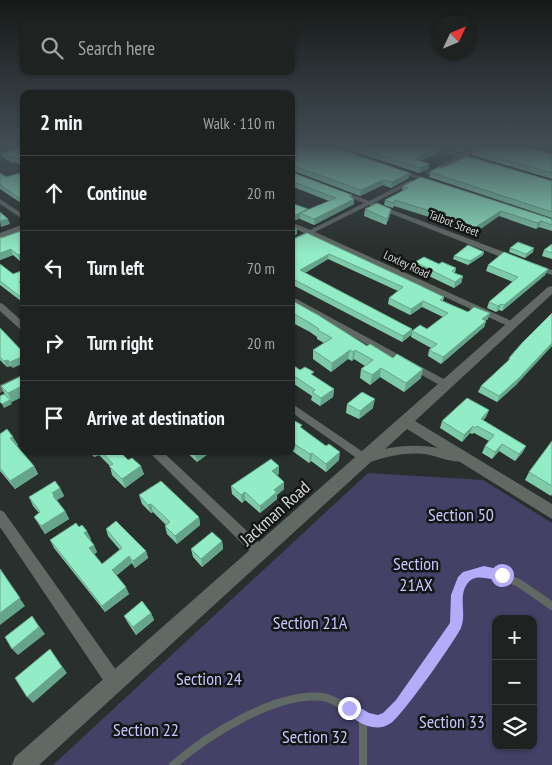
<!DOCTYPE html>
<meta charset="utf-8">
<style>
:root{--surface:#1e2321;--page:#2b2f2e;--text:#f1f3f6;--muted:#a1a4a5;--line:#3c403f}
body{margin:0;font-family:"PT Sans Narrow",sans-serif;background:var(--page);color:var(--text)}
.controls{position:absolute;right:15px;bottom:15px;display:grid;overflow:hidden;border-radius:10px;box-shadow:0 1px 4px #0004}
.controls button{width:45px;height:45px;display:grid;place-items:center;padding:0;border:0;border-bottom:1px solid var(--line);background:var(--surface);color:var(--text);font:25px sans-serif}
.compass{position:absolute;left:432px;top:15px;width:45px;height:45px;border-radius:50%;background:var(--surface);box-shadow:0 1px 4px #0004;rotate:46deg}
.stop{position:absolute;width:15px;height:15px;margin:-11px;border:4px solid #b5acf9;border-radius:50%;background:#fff}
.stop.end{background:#b5acf9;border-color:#fff;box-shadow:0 1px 5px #0008}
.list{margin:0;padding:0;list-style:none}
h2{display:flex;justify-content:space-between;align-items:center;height:65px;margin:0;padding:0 20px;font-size:21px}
h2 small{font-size:16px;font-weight:400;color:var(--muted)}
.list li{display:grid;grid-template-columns:32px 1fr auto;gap:15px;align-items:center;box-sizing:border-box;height:75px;padding:0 20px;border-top:1px solid var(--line)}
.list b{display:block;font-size:19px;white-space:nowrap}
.list em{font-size:16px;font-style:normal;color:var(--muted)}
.icon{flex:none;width:28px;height:28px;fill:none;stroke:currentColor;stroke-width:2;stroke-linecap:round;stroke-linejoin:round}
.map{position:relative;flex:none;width:552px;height:765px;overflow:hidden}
.search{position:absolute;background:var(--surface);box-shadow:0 1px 4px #0004;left:20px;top:20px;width:275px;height:55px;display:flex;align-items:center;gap:12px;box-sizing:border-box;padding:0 18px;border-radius:10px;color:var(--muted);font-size:19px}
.panel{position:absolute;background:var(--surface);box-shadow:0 1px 4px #0004;left:20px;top:90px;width:275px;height:365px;border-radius:10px}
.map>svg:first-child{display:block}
.green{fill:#444066;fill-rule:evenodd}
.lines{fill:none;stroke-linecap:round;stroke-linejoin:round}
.service-far1{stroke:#616965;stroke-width:6}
.service{stroke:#616965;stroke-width:8}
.minor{fill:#616965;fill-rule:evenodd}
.tertiary{fill:#616965;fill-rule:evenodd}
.wall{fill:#7ecbaa}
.shaded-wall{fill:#66a58b}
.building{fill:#92ecc6;stroke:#66a58b}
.route{fill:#b5acf9}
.labels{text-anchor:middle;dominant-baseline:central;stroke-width:5;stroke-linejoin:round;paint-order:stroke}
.far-street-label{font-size:12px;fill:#d1d5d3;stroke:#131615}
.near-street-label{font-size:18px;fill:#d1d5d3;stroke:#131615}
.near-park-label{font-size:18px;fill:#cac4fe;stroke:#131615}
</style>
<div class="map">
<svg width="552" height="765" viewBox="0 0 552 765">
<rect width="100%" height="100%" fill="#282f2c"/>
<path class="green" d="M368,473L483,480L552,523V765H53ZM496,619H533V746H496Z"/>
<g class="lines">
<path class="service-far1" d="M469,575L477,572L500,575"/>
<path class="service" d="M496,574L519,583L552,606
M363,717V765
M173,765C208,735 275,692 323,697C344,700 367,732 389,716C405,704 450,643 456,624C462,606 448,583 472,574"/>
<path class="minor" d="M478,146H485L430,174L425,173Z
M397,170H401L435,182L430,183L397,172Z
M411,180L416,181L374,203L517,257V261H511L369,205L315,232L516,323L517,325L516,327H510L310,235L291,244V239L304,233L291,227V222L310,230L364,203L339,193V191H343L369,201Z
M0,199L24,215V220L0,204Z
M531,264H537L552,270V275L531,268Z
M291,296L451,383L452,385L447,388L443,387L291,302Z
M0,303L3,304L24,323V331L21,330L0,311Z
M24,374V381L0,393V385Z
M291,403L366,454C400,443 430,443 463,455L465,458L463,461C455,464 434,455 424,454C404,452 384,457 365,464L291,412Z
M148,451H162L265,548L267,552L265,556L260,558L255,556Z
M0,510L4,512L121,677L123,683L121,689L115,691L109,689L0,527Z"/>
<path class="tertiary" d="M425,146H435L483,162L478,163Z
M24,224V230L0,239V233Z
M552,286V294L415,421L552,504V519L407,429L39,765H12L15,757L548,287Z"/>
</g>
<path class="wall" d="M24,146V167L16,162L12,163L3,157L1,153Z
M291,146L409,178L391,188L383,185L360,196L291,170Z
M337,146H435L440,148L439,152L421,161L429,164L428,169L419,173Z
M442,146H474L462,152Z
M532,146H552V151Z
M473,150L552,154V179L472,155Z
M442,168L552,181V218L429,177L430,172Z
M24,172V205L0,189V173L6,177Z
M291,172L354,199V204L314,225L300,219V218L294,221L291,220V203L308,210L329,201L291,186Z
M403,186L552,219V231L539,227L536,229L499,216L473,234L426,216L394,206L393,208L384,205L385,200L402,191Z
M365,209H391L390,215L386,225L364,216Z
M24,230V259L20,261L13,255L0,260V237L1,238Z
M291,240L444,297L443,301L468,312L488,319L485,321H486L484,327L441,364L428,356L429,350L431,348L411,337L412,331L427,329L443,317L422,307L410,315L388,304L389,298L398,291L328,259L305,273L412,329L411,335L402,342L291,284Z
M552,244V259L542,256L544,250Z
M510,248L533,252L525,258L509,252Z
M484,252L483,255L468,265L453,259L454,256Z
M415,262L439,264L456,268L455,273L463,276L461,283L454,288L414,269Z
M0,264L13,274L24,270V306L22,305L21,301L0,285Z
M488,265L548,269L545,275L502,311L499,310L496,312L487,308L489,302L513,282L486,271Z
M291,300L367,346L421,378L404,392L380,377L370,385L360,378L361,369L365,366L354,359L352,361L348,359L331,372L313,359V350L324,343L317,339V337L310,332L291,322Z
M0,328L13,368L11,366L7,367L0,360Z
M523,342L517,384L497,402L478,392L481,386L508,361L509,358Z
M291,364L300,370L314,376L334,389L333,397L320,406L311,400L312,396L291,382Z
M24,375L12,402L5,395L1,386Z
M347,404L373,408L359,419L346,413Z
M489,410L486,417L483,420L526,446L522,453L515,461L499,451L492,459L482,453L485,446L489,441L474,433L472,434L470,433L462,442L440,428L442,421Z
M291,419L302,428L339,460L326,472L311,461L309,463L291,450Z
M0,434L18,445L17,446L34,466L38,474L15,489L0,471Z
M552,441V494L551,496L525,480L529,472Z
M89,451H120V452L144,474L125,488L112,475L110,466L99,455L94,457Z
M185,451H212L197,462Z
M279,474L277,475L284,482V489L277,495V499L260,513L245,500L242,503L232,494L231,486Z
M60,488L64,496L57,500L65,511L69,519L45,534L34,517L39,513L33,506L29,497Z
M139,495L199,517L200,525L177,544L167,534L165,526L166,525L153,512L151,513L142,504Z
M106,529L146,551L148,558L135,568L132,563L116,575L129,594L105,612L54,548L50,540L91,539H90L97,552L94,554L102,564L120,550L108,536Z
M222,541L223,549L202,567L193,557L191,549Z
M151,613L154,620L136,635L128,623L124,616Z"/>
<path class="shaded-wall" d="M0,146H16L0,150Z
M465,146H474L462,152L463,147Z
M440,148L439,152L414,164L415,159Z
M14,157L16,162L12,163L11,158Z
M429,164L428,169L419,173L420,168Z
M410,173L409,178L391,188L392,182Z
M383,180V185L360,196L361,190Z
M352,195V200L354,199V204L314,225V219Z
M308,209L300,213V218L294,221V216Z
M391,209L390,215L386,225L387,219Z
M501,211L499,216L473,234L474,228Z
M8,219L10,224L1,227L0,221Z
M541,221L539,227L536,229L538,223Z
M297,229V234L291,238V232Z
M534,248L533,252L525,258L526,254Z
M11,249L13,255L0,260V253Z
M484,252L483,255L468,265L470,261Z
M24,253V259L20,261L18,255Z
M329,254L328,259L299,276L300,270Z
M548,269L545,275L502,311L504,305Z
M463,276L461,283L454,288L455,282Z
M24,280V287L19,282Z
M423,301L422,307L410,315L411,309Z
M501,304L499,310L496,312L498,306Z
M490,313L488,319L480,325L482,319Z
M486,321L484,327L441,364L443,357Z
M412,329L411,335L402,342L403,336Z
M552,343V346L517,384L497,402L499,396Z
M350,350L348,359L331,372L332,363Z
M355,350L354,359L352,361L353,352Z
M24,356V363L13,368L10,362Z
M8,360L11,366L7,367L4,361Z
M381,368L380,377L370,385L372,375Z
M423,369L421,378L404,392L406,383Z
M24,385V396L12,402L8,393Z
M334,389L333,397L320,406L321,398Z
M375,399L373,408L359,419L360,411Z
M10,400L12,404L4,408L2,404Z
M489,410L486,417L478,426L481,419Z
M473,426L470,433L462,442L464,435Z
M13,437L18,445L14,447L10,438Z
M502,444L499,451L492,459L495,452Z
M526,446L522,453L515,461L519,454Z
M92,451H98L99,455L94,457Z
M200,451H212L197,462L195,455Z
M340,452L339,460L326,472V464Z
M312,453L311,461L309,463L310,454Z
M34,466L38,474L15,489L10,481Z
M141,466L144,474L125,488L122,479Z
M279,466V474L272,479V471Z
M284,482V489L277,495V499L260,513V506L274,490Z
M60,488L64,496L57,500L58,503L53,496L52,493Z
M245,492V500L242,503L241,495Z
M151,504L153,512L151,513L148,505Z
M65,511L69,519L45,534L41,526Z
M199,517L200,525L177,544L175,536Z
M87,531L91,539L88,541L84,533Z
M222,541L223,549L202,567L201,559Z
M94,545L97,552L93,556L89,548Z
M146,551L148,558L135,568L133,561Z
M129,556L132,563L115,577L112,570Z
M0,569L25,606L0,625Z
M126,587L129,594L105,612L102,606Z
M151,613L154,620L136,635L133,627Z
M32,616L45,634L18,655L12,649Z
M50,649L67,673L33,703L27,697Z"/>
<path class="building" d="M24,146V164L14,157L11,158L1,153Z
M291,146H330L410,173L392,182L383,180L361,190L291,165Z
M352,146H435L440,148L415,159L429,164L420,168Z
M481,146H526L552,154V173L473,150Z
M467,156L552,181V212L430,172L439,167L442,168Z
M24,172V186L21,187L24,189V201L0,185V173L6,177Z
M291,172L352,195L349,196L354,199L314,219L300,213L336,198L291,181Z
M421,177L552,219V225L541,221L538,223L501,211L474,228L427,210L395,200L394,203L385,200L408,188L403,186Z
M291,203L308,209L294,216L291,215Z
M377,203L391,209L387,219L365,209Z
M0,212L8,219L0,221Z
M291,226L297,229L291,232Z
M24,230V253L18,255L11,249L0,253V237L1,238Z
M307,233L419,285L444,297L440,300L468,312L474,307L490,313L482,319L486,321L443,357L429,350L437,344L412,331L420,325L427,329L448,313L423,301L411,309L389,298L403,287L329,254L300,270L412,329L403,336L291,278V240Z
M518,242L534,248L526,254L510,248Z
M552,244V253L544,250Z
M468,245L484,252L470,261L454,256Z
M504,252L548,269L504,305L501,304L498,306L489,302L518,277L488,265Z
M424,257L439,264L442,262L456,268L452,271L454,273L463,276L455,282L415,262Z
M0,264L13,274L24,270V280L19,282L24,286V303L20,299L22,298L0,281Z
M291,300L318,315L367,346L370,344L393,358L397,354L423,369L406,383L381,368L372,375L361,369L373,360L355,350L353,352L350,350L332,363L313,350L332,338L318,330L319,329L310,323L291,312Z
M552,313V343L519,378L499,396L481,386L510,359L509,358L523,342Z
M0,328L24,353V356L10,362L8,360L4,361L0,357Z
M291,364L300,370L305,367L314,372L311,374L334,389L321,398L312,392L315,390L291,374Z
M24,375V385L8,393L1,386Z
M362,392L375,399L360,411L347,404Z
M4,394L10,400L2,404L0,402V396Z
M467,398L489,410L481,419L526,446L519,454L502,444L495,452L485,446L494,435L477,426L475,428L473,426L464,435L442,421Z
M291,419L302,425L300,427L326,446L329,444L340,452L326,464L312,453L310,454L291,442Z
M7,429L13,437L10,438L34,466L10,481L0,468V434Z
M552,441V486L529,472Z
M101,451H119L128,460L132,458L141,466L122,479L109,466L113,464Z
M192,451H200L195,455Z
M271,459L279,466L272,471L284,482L274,490L277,492L260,506L245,492L241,495L231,486Z
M55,481L60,488L52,493L54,495L53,496L65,511L41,526L34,517L40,512L29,497Z
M161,481L199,517L175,536L165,526L170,522L151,504L148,505L139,495Z
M116,521L146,551L133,561L129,556L112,570L126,587L102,606L50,540L76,523L79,527L82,525L87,531L84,533L94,545L89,548L102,564L122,548L106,529Z
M212,532L222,541L201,559L191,549Z
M0,569L20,598L0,613Z
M142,601L151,613L133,627L124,616Z
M32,616L39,627L12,649L5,637Z
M50,649L62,667L27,697L15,678Z"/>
<linearGradient id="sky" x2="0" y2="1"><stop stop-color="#161a18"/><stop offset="0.58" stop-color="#424d56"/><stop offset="1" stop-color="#424d56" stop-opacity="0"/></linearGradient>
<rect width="552" height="253" fill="url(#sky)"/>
<path class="route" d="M484,566L506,571L508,575L506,579C494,584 477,570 467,584C458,597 467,614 461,628C454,642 402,716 391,723C381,730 369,728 359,722C353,718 345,715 343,708L344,703L349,701L369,713L378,715L383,713L396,700L450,623L451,595L458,577L463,572Z"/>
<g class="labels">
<g class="far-street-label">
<text transform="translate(454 223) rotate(21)">Talbot Street</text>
<text transform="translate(407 264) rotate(25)">Loxley Road</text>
</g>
<g class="near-street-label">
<text transform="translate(275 513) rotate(-42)">Jackman Road</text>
</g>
<g class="near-park-label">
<text x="461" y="514">Section 50</text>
<text x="416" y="563">Section<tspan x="416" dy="21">21AX</tspan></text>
<text x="310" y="622">Section 21A</text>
<text x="209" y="678">Section 24</text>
<text x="452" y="721">Section 33</text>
<text x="146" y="729">Section 22</text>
<text x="315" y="736">Section 32</text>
</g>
</g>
</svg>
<div class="controls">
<button>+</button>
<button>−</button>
<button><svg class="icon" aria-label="layers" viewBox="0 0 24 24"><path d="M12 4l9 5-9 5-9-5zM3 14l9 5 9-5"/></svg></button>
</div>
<svg class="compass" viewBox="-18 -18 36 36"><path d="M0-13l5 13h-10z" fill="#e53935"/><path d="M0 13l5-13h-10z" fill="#a1a4a5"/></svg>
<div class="stop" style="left:502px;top:575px"></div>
<div class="stop end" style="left:349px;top:708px"></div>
<div class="search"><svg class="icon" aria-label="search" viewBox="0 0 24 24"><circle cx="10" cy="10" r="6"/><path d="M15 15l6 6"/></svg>Search here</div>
<section class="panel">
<h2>2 min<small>Walk · 110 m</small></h2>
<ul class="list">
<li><svg class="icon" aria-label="ahead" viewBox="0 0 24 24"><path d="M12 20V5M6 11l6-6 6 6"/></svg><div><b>Continue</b></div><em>20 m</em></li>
<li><svg class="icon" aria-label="left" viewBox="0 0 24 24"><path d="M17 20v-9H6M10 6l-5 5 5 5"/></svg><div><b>Turn left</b></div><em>70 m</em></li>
<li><svg class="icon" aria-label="right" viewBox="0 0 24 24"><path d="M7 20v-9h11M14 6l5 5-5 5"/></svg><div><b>Turn right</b></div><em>20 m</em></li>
<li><svg class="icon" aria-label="arrive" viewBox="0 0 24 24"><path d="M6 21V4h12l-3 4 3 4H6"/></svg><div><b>Arrive at destination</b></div></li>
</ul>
</section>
</div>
